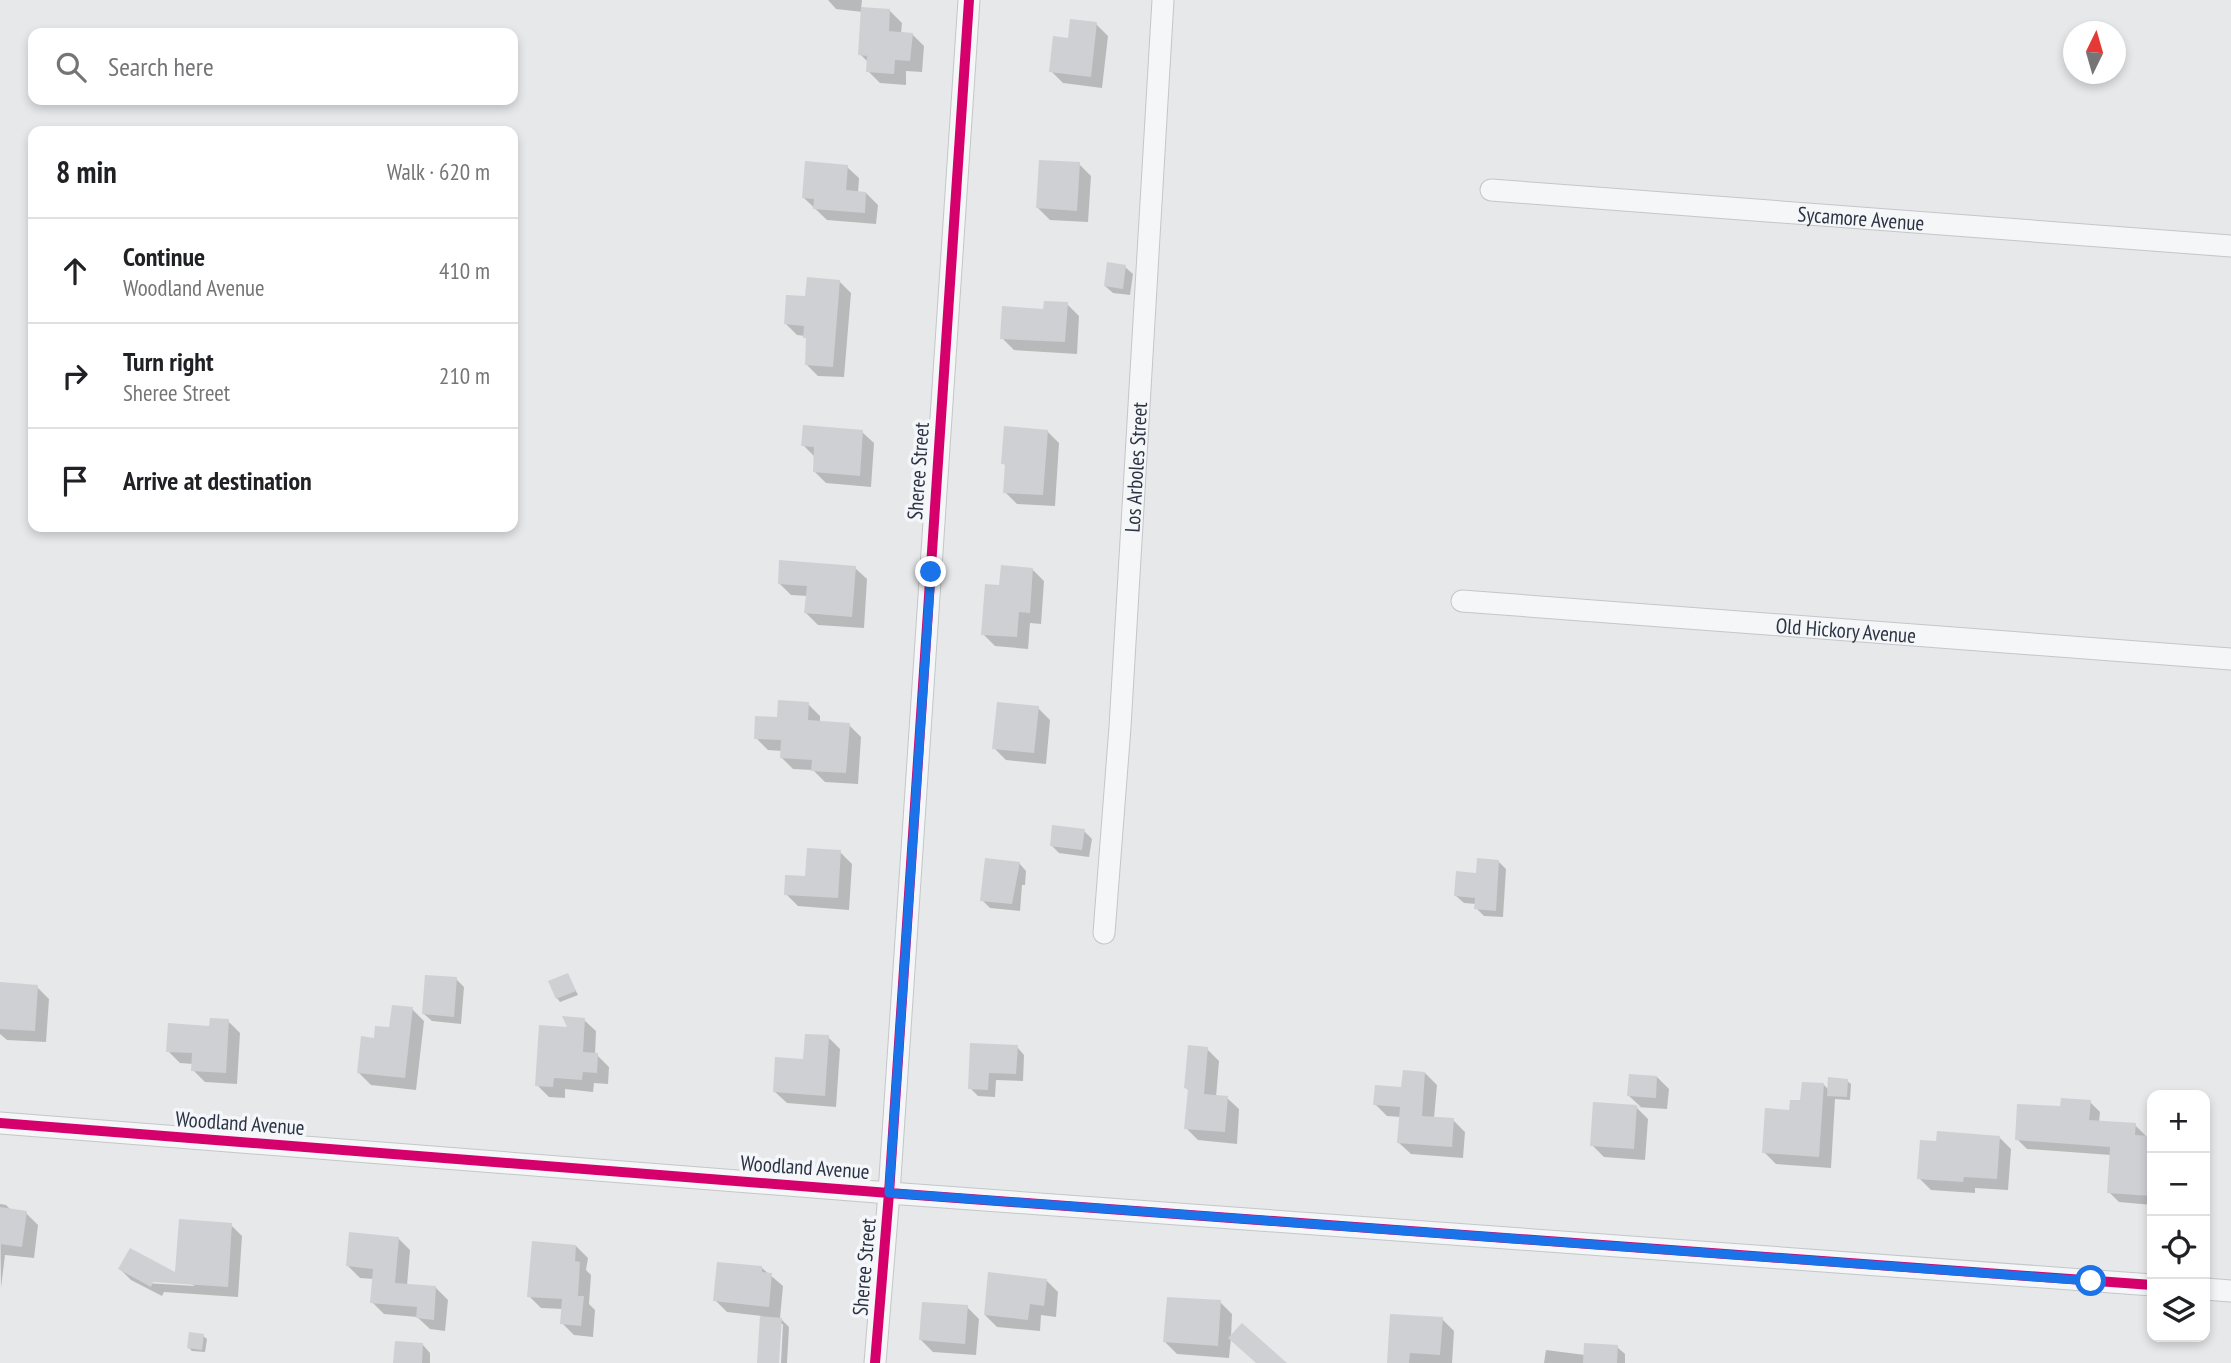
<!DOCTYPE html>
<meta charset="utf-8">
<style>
:root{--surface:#fff;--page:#f6f6f6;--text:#202124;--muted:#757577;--line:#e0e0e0}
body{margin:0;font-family:"PT Sans Narrow",sans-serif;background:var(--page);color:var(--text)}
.controls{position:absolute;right:21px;bottom:21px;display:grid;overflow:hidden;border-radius:14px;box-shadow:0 4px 10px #0003}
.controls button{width:63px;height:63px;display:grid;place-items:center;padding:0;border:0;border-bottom:2px solid var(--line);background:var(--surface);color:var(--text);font:35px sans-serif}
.compass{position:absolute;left:2063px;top:21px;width:63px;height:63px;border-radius:50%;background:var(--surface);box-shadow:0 4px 10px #0003;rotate:5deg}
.stop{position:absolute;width:21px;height:21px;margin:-16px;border:5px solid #1a73e8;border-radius:50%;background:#fff}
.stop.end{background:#1a73e8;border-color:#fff;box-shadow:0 2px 7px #0008}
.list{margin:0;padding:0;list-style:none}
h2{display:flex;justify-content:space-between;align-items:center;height:91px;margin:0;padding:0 28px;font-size:30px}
h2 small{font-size:23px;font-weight:400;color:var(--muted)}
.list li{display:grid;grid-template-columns:46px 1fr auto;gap:21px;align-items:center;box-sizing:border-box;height:105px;padding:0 28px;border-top:2px solid var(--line)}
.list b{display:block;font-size:26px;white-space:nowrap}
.list p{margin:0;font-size:23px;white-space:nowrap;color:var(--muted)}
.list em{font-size:23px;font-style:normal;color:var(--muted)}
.icon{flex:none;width:38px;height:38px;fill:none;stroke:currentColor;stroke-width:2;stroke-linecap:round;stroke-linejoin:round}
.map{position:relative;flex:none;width:2231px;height:1363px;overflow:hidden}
.search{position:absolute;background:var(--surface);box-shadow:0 4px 10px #0003;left:28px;top:28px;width:490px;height:77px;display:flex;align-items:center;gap:18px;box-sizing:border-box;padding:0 24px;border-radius:14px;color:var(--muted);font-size:26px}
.panel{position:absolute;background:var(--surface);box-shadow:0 4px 10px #0003;left:28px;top:126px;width:490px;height:406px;border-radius:14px}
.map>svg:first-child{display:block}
.shadow{fill:#0003;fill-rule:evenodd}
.building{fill:#ced0d3}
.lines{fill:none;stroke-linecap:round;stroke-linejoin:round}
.street-casing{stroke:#c4c6c8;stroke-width:23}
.street{stroke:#f5f6f7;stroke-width:21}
.cycleway-casing{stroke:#f4f6f9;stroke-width:15}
.cycleway{stroke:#d6006c;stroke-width:10}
.route{stroke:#1a73e8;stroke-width:9}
.labels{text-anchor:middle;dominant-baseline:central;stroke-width:7;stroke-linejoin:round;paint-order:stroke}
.street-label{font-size:21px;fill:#2b3445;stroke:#f4f6f9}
</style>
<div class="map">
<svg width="2231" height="1363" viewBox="0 0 2231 1363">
<rect width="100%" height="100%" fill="#e6e8ea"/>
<path class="shadow" d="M828,0H862L861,9L890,11L902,23L901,34H912L924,46L922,72L906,71V85L880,83L868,71L869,63L860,54L863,12L836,9Z
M1096,24L1108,36L1102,88L1063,83L1051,71Z
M1079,164L1091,176L1088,222L1050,220L1038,208Z
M847,167L859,178L858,193H866L878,205L876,224L827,220L804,198Z
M1125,267L1133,274L1130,295L1113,293L1105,286Z
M839,281L851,293L844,377L818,376L807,365L808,341L805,336L797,335L786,324L807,298Z
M1067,304L1079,316L1077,354L1014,350L1002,338Z
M1047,431L1059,443L1055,506L1017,504L1005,492L1007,467L1003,463Z
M862,432L874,443L871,487L826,483L814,471L815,457L803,445Z
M855,568L867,579L864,628L818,625L806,613L808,596L791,595L779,583Z
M1032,569L1044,581L1041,624L1030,623L1028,649L995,646L983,634L1001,586Z
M808,704L820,716V723L849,725L861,737L858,784L825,782L813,770L793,769L781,757L782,751L768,750L756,738L779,719Z
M1038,708L1050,720L1046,764L1006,760L994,748Z
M1084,831L1092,839L1089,857L1059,853L1051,845Z
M840,852L852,864L849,910L798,906L786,894Z
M1499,862L1506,869L1503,917L1484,916L1476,908V904L1464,903L1456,896L1477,875Z
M1019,863L1026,871L1025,885H1022L1020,911L990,908L982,900Z
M568,975L578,995L560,1002L557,998Z
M456,979L464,987L461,1024L432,1021L424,1014Z
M0,984L37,987L49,999L46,1042L7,1040L0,1034Z
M412,1009L424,1021L416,1090L371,1085L359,1073L376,1039L391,1029Z
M584,1020L596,1031L595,1055H597L609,1067L608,1084L594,1083L593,1092L565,1089V1098L549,1097L537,1085L569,1029Z
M228,1021L240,1033L237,1084L205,1082L193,1070V1064L180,1063L168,1051Z
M828,1037L840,1049L836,1107L787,1103L775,1092Z
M1017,1047L1024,1055L1023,1081L996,1080L995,1097L978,1096L970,1088Z
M1207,1049L1219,1061L1216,1097L1227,1098L1239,1109L1237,1144L1198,1140L1186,1128L1189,1091L1186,1088Z
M1425,1073L1437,1085L1434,1118L1453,1120L1465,1132L1463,1158L1411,1154L1399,1143L1401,1117L1387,1116L1375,1104L1403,1089Z
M1657,1077L1669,1089L1667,1109L1636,1107L1648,1119L1645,1160L1604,1157L1592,1145L1595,1104L1641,1107L1629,1096Z
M1847,1081L1851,1084L1850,1100L1835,1099L1831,1168L1776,1164L1764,1152L1791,1112L1824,1085L1829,1090Z
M2090,1102L2100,1112L2099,1122L2135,1125L2145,1135V1137L2152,1140V1205L2119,1202L2109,1192L2111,1155L2027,1149L2017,1139L2062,1108Z
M1999,1137L2011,1149L2008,1190L1975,1188V1193L1931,1190L1919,1178Z
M0,1204L6,1205L12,1211L26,1213L38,1225L34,1258L5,1255L1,1288Z
M231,1225L242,1236L238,1297L164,1292L162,1296L131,1280L120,1269L177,1275ZM145,1279L187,1282L195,1286L145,1283Z
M398,1238L410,1250L407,1286L436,1288L448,1300L445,1331L430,1329L417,1317L384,1314L372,1302L374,1279L360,1278L348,1266Z
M576,1246L588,1258L586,1270L591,1275L589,1304L595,1310L593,1337L574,1335L562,1323L563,1309L541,1308L529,1296Z
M762,1268L783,1286L780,1318L789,1327L787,1363H781L783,1324H780L778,1363H759L762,1316L727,1312L715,1300Z
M1047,1281L1058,1292L1056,1317L1041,1315L1040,1331L997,1327L985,1315Z
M1220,1302L1232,1314L1231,1338L1284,1363H1258L1231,1338L1229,1358L1177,1354L1165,1342Z
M967,1307L979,1319L976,1355L933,1352L921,1340Z
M1442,1319L1454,1331L1452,1363H1389Z
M203,1336L207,1339L205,1352L192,1351L189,1348Z
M423,1345L430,1353V1363H395Z
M1617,1347L1625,1354V1363H1544L1546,1350L1585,1355Z"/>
<path class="building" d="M861,7L890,9L889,31L913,33L910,61L895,60L894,74L866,72L867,56L858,55Z
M1070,19L1097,22L1091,77L1049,72L1053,36L1068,38Z
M1039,160L1080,162L1077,211L1036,208Z
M805,161L848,165L846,190L866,192L865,213L813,209L814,199L802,198Z
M1107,262L1126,265L1123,289L1104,286Z
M807,277L840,280L833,367L805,365L806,338H803L804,326L784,324L786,295L805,296Z
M1044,301L1068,302L1065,342L1000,339L1002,306L1043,309Z
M803,425L863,430L860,476L813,472L814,447L801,446Z
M1004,426L1048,430L1043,495L1003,493L1005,464H1001Z
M779,560L856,566L852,617L804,613L807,586L778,584Z
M1001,565L1033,568L1030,613L1019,612L1017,637L981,635L985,584L999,585Z
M778,700L809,702L808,720L850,723L846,773L811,771L812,760L780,758L781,740L754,739L755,716L777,717Z
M997,702L1039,706L1034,753L992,749Z
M1052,825L1085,829L1082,850L1050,846Z
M807,848L841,850L838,898L784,895L785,875L805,876Z
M985,858L1020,862L1012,904L980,901Z
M1477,858L1499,860L1496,911L1474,909L1475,898L1454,896L1456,871L1476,873Z
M568,973L576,991L556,999L548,981Z
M425,975L457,977L454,1017L422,1014Z
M0,982L38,985L35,1031L0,1029Z
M392,1005L413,1007L405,1078L357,1073L361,1036L374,1038L375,1026L389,1027Z
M562,1016L585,1018L583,1052L598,1053L597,1073L583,1072L582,1080L554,1078L553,1087L535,1086L539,1025L567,1027Z
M210,1018L229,1019L226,1073L191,1071L192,1053L166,1052L168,1023L209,1026Z
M805,1034L829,1035L825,1096L773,1092L775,1057L803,1059Z
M970,1043L1018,1045L1016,1074L989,1073L988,1090L968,1089Z
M1188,1045L1208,1047L1204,1094L1228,1096L1225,1132L1184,1129L1188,1089L1184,1088Z
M1403,1070L1425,1072L1422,1116L1454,1118L1452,1147L1397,1143L1400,1107L1373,1105L1375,1085L1401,1087Z
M1629,1074L1657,1076L1656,1098L1627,1096Z
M1828,1077L1848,1079L1847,1097L1827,1096Z
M1802,1082L1824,1083L1819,1157L1762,1153L1765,1108L1789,1110L1790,1100H1800Z
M2061,1098L2091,1100L2089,1120L2136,1123L2135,1135L2150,1136L2149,1159L2152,1160V1196L2107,1193L2110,1147L2015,1140L2017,1104L2060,1106Z
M1593,1102L1637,1105L1634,1149L1590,1146Z
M1937,1131L2000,1136L1997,1179L1964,1177L1963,1182L1917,1179L1920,1140L1936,1141Z
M0,1207L27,1211L22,1247L0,1244Z
M179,1219L232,1223L228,1287L153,1282L151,1287L118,1269L130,1248L175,1272Z
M349,1232L399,1237L395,1283L436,1286L434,1320L416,1318L417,1307L370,1303L373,1269L346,1266Z
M532,1241L576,1245L575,1261L580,1262L578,1296H584L581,1326L560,1324L562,1299L527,1297Z
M717,1262L762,1266V1272L772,1273L769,1307L713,1301Z
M988,1272L1047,1279L1044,1306L1030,1304L1028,1320L984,1315Z
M1167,1297L1221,1300L1218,1346L1163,1342Z
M922,1302L968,1305L965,1344L919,1340Z
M1390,1314L1443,1317L1440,1355L1410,1353L1409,1363H1387Z
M760,1316L782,1318L779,1363H757Z
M1242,1323L1287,1363H1256L1228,1338Z
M189,1332L204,1334L202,1350L187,1348Z
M395,1341L423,1343L422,1363H393Z
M1584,1343L1618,1345L1617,1363H1583Z"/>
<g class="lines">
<defs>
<g id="street">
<path id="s1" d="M1491,190L2231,246"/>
<path id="s2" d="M1462,601L2231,659"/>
<path id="s3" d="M1104,933L1120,727L1163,0"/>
<path d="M0,1123L889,1193L2152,1285"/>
<path d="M2205,1289L2231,1291"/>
<path d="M875,1363L889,1193L969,0"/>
</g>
</defs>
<use href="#street" class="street-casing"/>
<use href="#street" class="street"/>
<defs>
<path id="cycleway" d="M0,1123L889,1193L2152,1285
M875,1363L889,1193L969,0"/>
</defs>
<use href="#cycleway" class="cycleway-casing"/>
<use href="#cycleway" class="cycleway"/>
</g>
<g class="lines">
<path class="route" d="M931,572L889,1193L2091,1281"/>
</g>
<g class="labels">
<g class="street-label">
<text stroke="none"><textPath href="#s1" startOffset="371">Sycamore Avenue</textPath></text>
<text stroke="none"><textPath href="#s3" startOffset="467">Los Arboles Street</textPath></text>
<text transform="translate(918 471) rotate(-86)">Sheree Street</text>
<text stroke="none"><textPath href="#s2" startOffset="385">Old Hickory Avenue</textPath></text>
<text transform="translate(240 1123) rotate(4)">Woodland Avenue</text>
<text transform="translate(805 1167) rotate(4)">Woodland Avenue</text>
<text transform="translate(864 1267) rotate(-85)">Sheree Street</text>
</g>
</g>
</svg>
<div class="controls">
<button>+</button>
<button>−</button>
<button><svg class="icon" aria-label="locate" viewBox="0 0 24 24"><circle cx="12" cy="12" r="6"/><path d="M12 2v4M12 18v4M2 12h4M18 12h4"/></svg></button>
<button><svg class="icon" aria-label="layers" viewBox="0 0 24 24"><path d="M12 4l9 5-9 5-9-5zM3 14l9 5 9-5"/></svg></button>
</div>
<svg class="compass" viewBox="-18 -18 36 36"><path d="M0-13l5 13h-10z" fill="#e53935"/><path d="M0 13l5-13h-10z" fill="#757577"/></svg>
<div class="stop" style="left:2091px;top:1281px"></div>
<div class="stop end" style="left:931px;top:572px"></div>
<div class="search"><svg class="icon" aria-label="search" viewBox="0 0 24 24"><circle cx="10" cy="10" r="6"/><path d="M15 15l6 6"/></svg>Search here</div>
<section class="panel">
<h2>8 min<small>Walk · 620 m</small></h2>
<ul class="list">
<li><svg class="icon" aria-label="ahead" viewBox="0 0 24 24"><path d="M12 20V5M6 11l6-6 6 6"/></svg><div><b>Continue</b><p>Woodland Avenue</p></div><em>410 m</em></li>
<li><svg class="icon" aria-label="right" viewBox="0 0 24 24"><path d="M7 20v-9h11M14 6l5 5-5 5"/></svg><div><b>Turn right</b><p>Sheree Street</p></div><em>210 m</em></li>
<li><svg class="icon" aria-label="arrive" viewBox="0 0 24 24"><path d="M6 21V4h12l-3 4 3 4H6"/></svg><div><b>Arrive at destination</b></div></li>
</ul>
</section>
</div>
